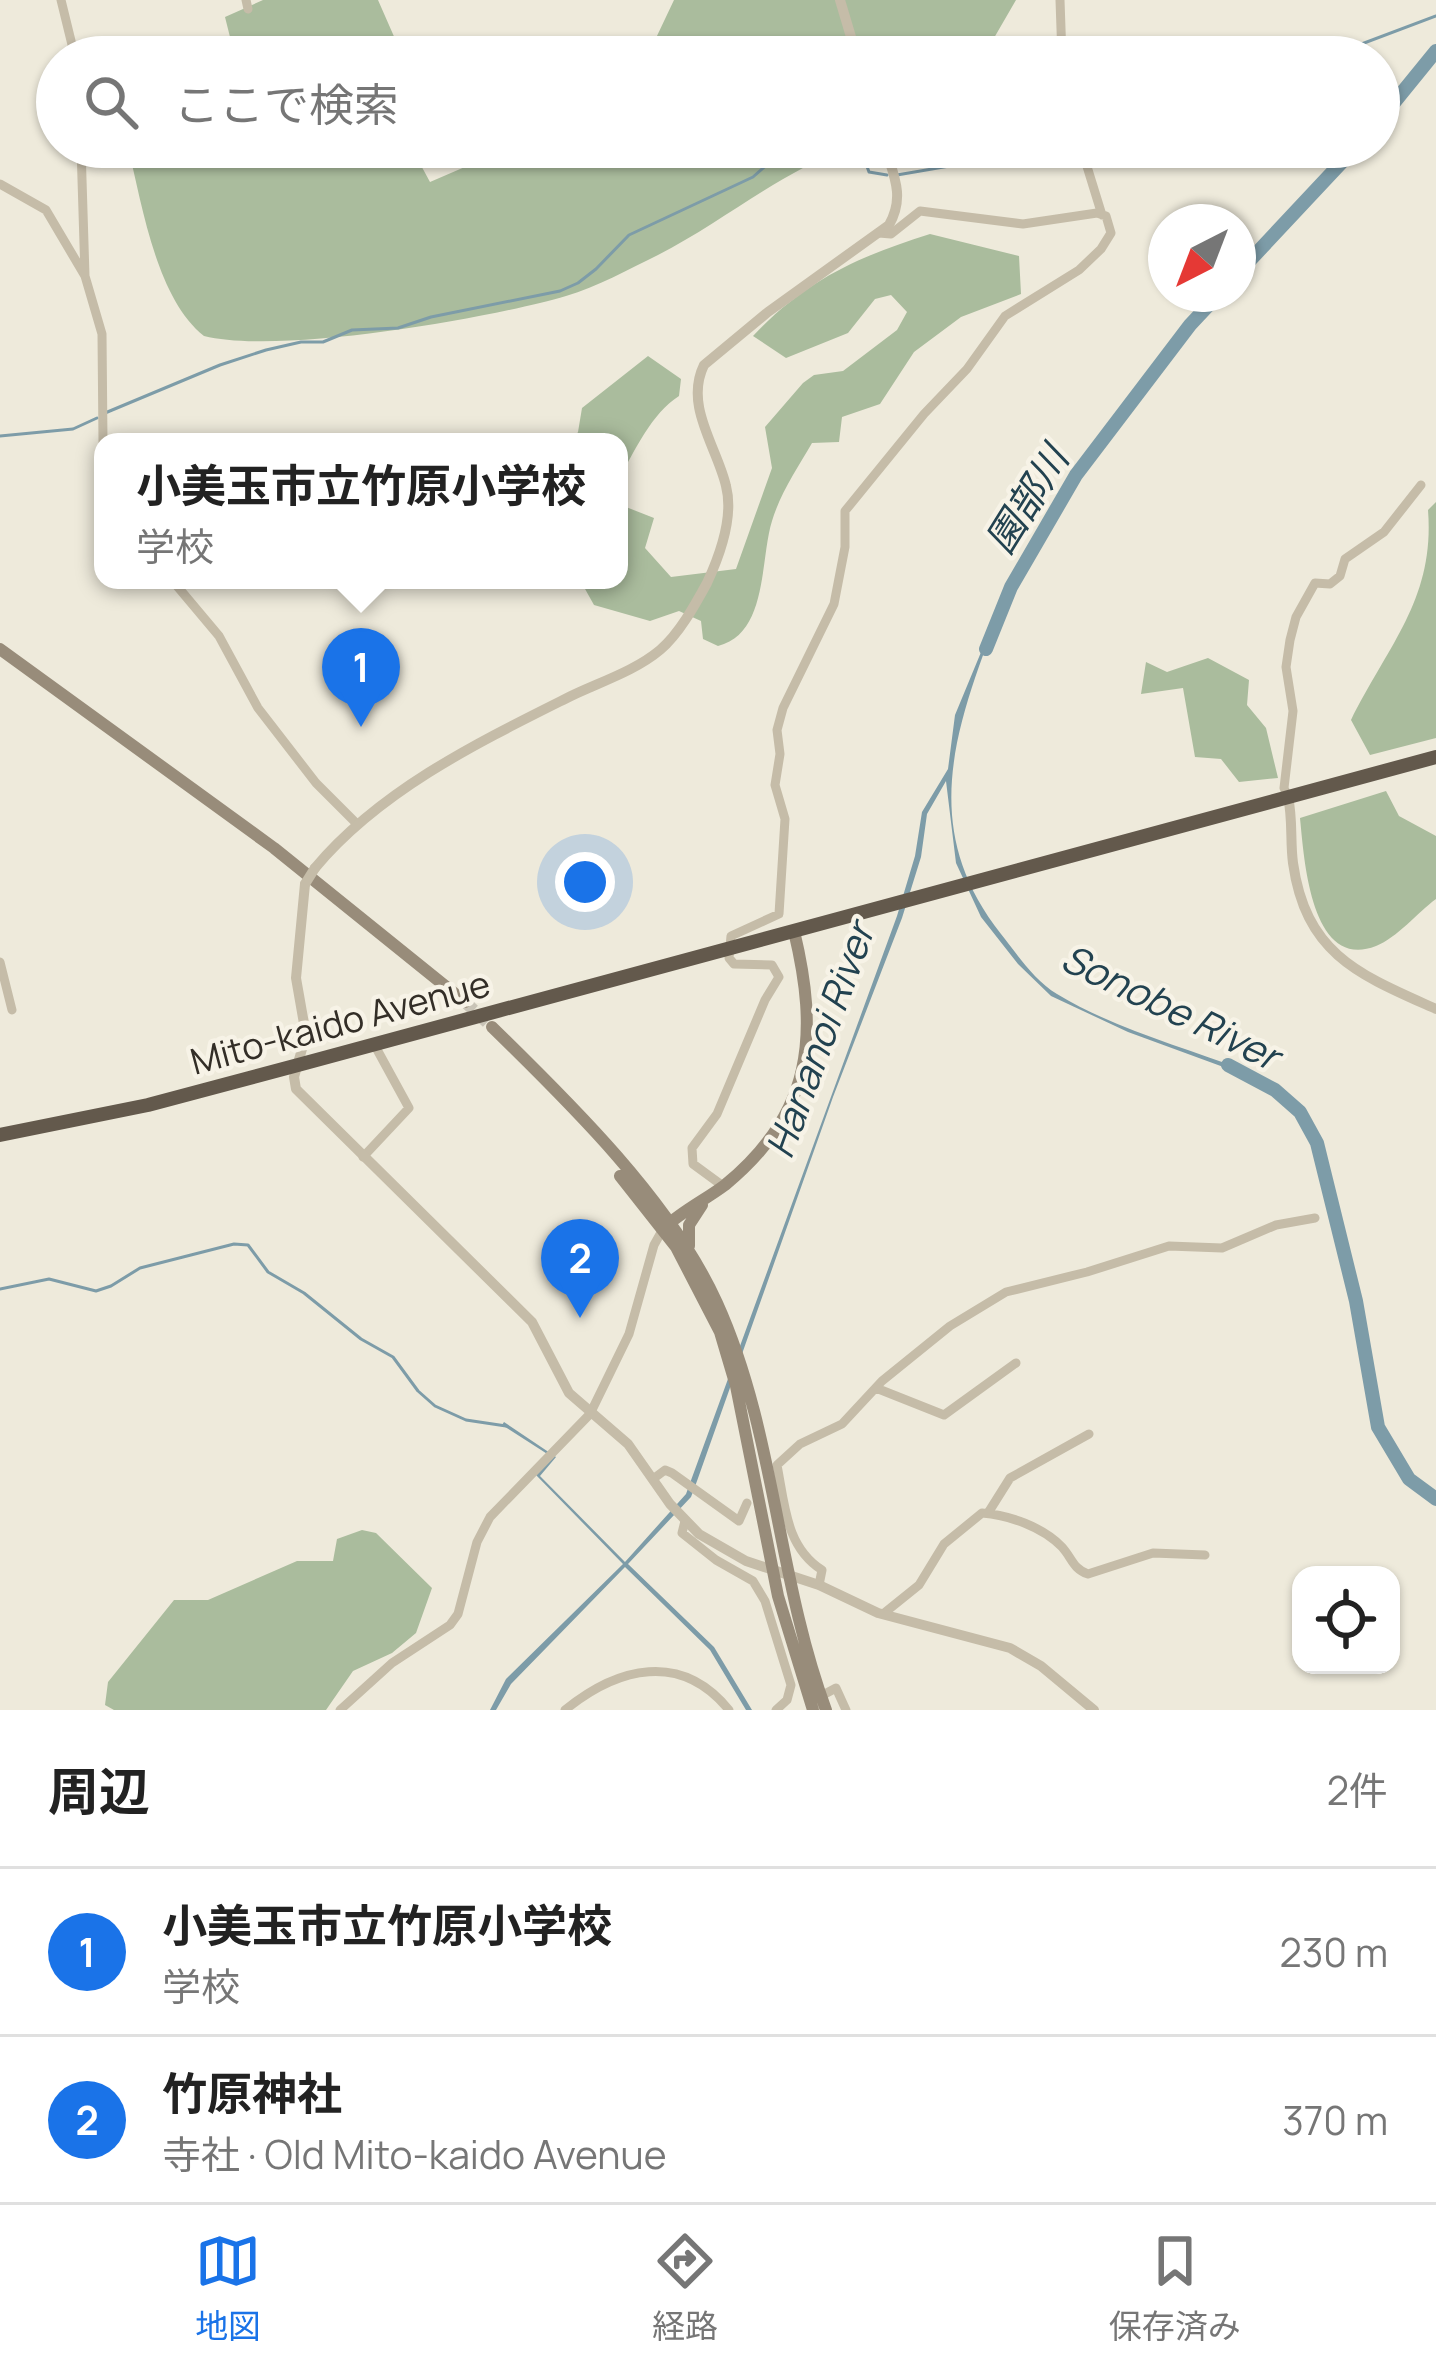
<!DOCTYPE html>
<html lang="ja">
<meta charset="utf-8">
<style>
:root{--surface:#fff;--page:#f6f6f6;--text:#222;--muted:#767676;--line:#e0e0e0;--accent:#1a73e8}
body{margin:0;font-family:Manrope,"Noto Sans JP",sans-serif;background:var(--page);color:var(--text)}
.controls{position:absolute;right:36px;bottom:36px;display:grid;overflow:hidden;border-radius:24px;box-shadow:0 3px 9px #0004}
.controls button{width:108px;height:108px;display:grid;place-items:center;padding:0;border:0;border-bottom:3px solid var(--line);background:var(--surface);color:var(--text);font:60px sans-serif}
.compass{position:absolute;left:1148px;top:204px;width:108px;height:108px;border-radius:50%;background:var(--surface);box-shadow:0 3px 9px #0004;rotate:222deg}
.you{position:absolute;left:585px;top:882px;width:42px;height:42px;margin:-30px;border:9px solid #fff;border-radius:50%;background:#1a73e8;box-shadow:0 0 0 18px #1a73e833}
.badge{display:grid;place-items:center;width:78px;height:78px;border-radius:50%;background:var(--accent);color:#fff;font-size:39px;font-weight:700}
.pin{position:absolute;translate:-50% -99px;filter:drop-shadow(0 3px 6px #0008)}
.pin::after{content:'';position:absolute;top:63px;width:42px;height:36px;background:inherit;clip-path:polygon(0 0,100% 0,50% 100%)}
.popup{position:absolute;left:94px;top:433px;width:534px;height:156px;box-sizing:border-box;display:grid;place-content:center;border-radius:24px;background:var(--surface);filter:drop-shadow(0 3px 9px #0005);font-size:39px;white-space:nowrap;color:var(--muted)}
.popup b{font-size:45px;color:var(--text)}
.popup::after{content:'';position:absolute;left:50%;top:100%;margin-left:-24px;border:24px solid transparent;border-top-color:var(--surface)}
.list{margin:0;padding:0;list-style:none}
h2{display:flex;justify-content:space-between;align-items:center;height:156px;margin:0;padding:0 48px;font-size:51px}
h2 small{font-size:39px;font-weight:400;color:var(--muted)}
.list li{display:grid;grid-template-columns:78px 1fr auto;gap:36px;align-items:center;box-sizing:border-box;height:168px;padding:0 48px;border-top:3px solid var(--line)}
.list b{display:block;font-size:45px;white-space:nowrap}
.list p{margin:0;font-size:39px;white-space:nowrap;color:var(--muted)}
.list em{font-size:39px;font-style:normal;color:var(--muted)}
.icon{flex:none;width:66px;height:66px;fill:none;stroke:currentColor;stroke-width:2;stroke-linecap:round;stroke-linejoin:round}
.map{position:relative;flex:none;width:1436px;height:1710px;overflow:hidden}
.search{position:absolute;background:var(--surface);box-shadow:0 3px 9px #0004;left:36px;right:36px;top:36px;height:132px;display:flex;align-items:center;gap:30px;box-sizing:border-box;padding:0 42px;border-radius:66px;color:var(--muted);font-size:45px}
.sheet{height:492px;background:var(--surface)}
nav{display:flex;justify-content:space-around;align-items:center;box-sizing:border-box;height:168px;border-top:3px solid var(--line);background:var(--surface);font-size:33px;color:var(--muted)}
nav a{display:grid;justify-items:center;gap:6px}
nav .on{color:var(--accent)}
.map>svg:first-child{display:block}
.green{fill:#aabc9d}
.water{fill:#7d9ca8}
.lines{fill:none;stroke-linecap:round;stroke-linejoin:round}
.stream{stroke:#7d9ca8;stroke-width:3}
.river{stroke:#7d9ca8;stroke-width:14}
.secondary-tunnel{stroke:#c9c4b7;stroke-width:12;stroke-dasharray:12 6;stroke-linecap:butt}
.minor{stroke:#c5bca8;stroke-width:9}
.tertiary{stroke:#c5bca8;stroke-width:10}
.secondary{stroke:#988c7a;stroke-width:12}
.trunk{stroke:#63594c;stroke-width:14}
.tertiary-bridge{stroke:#c5bca8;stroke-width:10}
.labels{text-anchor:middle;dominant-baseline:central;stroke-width:9;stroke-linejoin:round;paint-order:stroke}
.street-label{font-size:36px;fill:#332e27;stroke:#f7f3e7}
.water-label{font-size:39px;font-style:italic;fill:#224250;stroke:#f7f3e7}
</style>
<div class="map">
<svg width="1436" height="1710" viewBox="0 0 1436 1710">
<rect width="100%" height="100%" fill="#eeeadb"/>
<path class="green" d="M263,0H378L403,57H235L225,17Z
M674,0H1016L983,57H647Z
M128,147H210L217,153L239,147H411L430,182L511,147H850C780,172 723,222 658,255C629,269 597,287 566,296C488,319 279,355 204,336C156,298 142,204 128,147Z
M930,234L1019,256L1021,294L961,317L914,352L880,404L842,417L839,442L812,443C798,467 780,494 772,521C760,559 768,634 718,646L703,639L701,621L679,611L650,621L594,605L580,580H619V489L626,507L654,518L645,548L671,577L736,569L772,468L765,427L803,383L814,375L843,371L897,330L907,312L891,295L875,299L848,333L786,358L753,336C806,280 857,257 930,234Z
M648,356L681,379L679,396C652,413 635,450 619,479V442H572L578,432L582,408Z
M1436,502V738L1370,755L1351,720C1388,645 1435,599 1428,510Z
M1208,658L1249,680L1247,705L1266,728L1278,778L1239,782L1221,759L1195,757L1183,688L1141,694L1146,662L1167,672Z
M1386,791L1399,816L1436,836V899C1418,912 1397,938 1376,946C1310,972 1304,856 1300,818Z
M362,1530L376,1533L432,1588L416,1633L392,1653L353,1671L326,1710H114L105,1705L108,1682L174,1600H208L297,1561H333L337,1539Z"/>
<path class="water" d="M1008,587C965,708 909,817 1001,934C1017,954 1034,980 1057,994C1113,1028 1183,1047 1244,1070L1248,1076L1128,1032L1051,996L1018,964L981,917L956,863L946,781L927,814L921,857L902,918L833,1097L697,1481L691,1497L628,1564L714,1647L752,1710H746L710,1650L625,1567L511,1684L496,1710H490L506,1679L623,1564L536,1475L552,1457L502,1425L504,1422L556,1457L540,1476L625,1562L686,1494L897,916L915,856L922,812L948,769L955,715Z"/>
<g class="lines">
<path class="stream" d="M1327,57L1436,16
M860,147L869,172L887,175
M897,175L1060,147
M105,413L220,365L266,350L301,342H323L352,330L398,328L431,317L560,291L578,283L596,269L629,235L753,177L787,147
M0,436L73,429L97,418
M0,1289L49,1279L96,1291L111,1286L140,1268L234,1244L248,1245L268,1272L304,1293L361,1339L393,1357L418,1391L435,1406L466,1420L506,1426"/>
<path class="river" d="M1379,121L1436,51
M1238,273L1356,147
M986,649L1011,587L1076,475L1190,325L1219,294
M1228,1065L1275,1090L1300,1112L1317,1143L1356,1301L1378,1427L1409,1479L1436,1499"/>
<path class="secondary-tunnel" d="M465,1002L492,1027"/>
<path class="minor" d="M61,0L75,57
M246,0L248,9
M1060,0L1062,57
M81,147L85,276
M1081,147L1102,215
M0,184L46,210L85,276L102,334L103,442
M172,580L219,636L258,708L316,783L357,824
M1288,797L1284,788L1293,711L1286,667L1290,640L1296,617L1315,583L1330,584L1340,576L1345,559L1384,532L1421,485
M0,962L12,1010
M363,1157L409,1108L374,1044
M723,1186L693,1164L692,1148L717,1114L765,1000L779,977L772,965L734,964L729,958L731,936L779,914L785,819L775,785L780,754L777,730L783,708L834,604L845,547V511L924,414L967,369L1005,316L1079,270L1101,249L1111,233L1106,216L1097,213L1023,224L920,211L891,234L879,233
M876,1388L944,1415L1016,1363
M653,1479L665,1470L672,1473L739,1521L747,1503
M988,1513L1010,1478L1089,1434
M685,1521L682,1533L716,1560L753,1581L765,1601L791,1685L787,1700L776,1710
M819,1585L822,1570C786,1547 785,1506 777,1465L800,1444L842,1424L882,1381L950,1326L1006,1292L1087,1272L1169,1246L1222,1248L1276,1225L1315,1218
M883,1614L919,1585L944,1544L982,1513C1009,1515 1043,1527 1062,1547C1072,1558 1073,1569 1088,1574L1153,1553L1205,1555
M821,1696L836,1688L846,1710
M340,1710L392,1663L450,1625L458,1614L477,1542L490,1517L590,1414L629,1334L654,1245L663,1229
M565,1710C618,1667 681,1651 729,1710"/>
<path class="tertiary" d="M840,0L857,57
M1288,797C1293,819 1290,841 1293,863C1306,955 1360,975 1436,1009
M315,868C381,789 481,741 571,696C600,682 635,671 660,650C679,634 695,605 707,583C720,555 734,517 726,486C717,447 684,406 704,365L768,312L889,225C905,197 894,176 885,147
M305,884L296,978L306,1035L294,1077L296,1089L532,1322L569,1393L628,1444L670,1504L699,1534L746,1561L819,1585L878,1613L1010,1648L1041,1666L1094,1710"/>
<path class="secondary" d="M0,649L274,848L465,1002
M492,1027C570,1103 672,1203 717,1303C775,1431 777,1578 826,1710
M620,1176L676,1247L720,1332L736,1386L778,1596L813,1710
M664,1228C682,1211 705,1200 725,1185C813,1113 819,1035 794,931
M689,1246V1225L702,1205"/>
<path class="trunk" d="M0,1135L148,1105L298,1065L1436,757"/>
<path class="tertiary-bridge" d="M305,884L315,868"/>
</g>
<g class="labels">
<g class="street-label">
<text transform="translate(340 1022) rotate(-15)">Mito-kaido Avenue</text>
</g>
<g class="water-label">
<text transform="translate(1026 499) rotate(-58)">園部川</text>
<text transform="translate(1171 1006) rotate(26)">Sonobe River</text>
<text transform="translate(819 1040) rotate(-70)">Hananoi River</text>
</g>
</g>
</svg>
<div class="controls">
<button><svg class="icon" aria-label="locate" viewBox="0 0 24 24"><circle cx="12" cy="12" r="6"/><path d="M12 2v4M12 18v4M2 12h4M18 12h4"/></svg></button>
</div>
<svg class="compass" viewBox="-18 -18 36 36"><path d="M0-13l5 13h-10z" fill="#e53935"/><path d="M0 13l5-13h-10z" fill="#767676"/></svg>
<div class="you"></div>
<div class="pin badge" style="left:361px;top:727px">1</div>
<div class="popup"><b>小美玉市立竹原小学校</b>学校</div>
<div class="pin badge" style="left:580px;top:1318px">2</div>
<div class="search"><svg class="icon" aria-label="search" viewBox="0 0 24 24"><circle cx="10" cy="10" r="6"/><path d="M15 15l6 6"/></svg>ここで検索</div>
</div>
<section class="sheet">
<h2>周辺<small>2件</small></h2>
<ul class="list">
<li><span class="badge">1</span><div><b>小美玉市立竹原小学校</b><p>学校</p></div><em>230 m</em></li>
<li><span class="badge">2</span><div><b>竹原神社</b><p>寺社 · Old Mito-kaido Avenue</p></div><em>370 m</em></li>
</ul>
</section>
<nav>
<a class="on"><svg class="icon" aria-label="map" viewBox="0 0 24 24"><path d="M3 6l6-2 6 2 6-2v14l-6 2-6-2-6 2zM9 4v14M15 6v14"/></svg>地図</a>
<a><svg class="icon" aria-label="directions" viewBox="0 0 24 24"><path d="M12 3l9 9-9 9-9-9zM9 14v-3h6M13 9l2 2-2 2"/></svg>経路</a>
<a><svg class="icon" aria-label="saved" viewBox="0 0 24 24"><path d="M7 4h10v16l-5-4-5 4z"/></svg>保存済み</a>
</nav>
